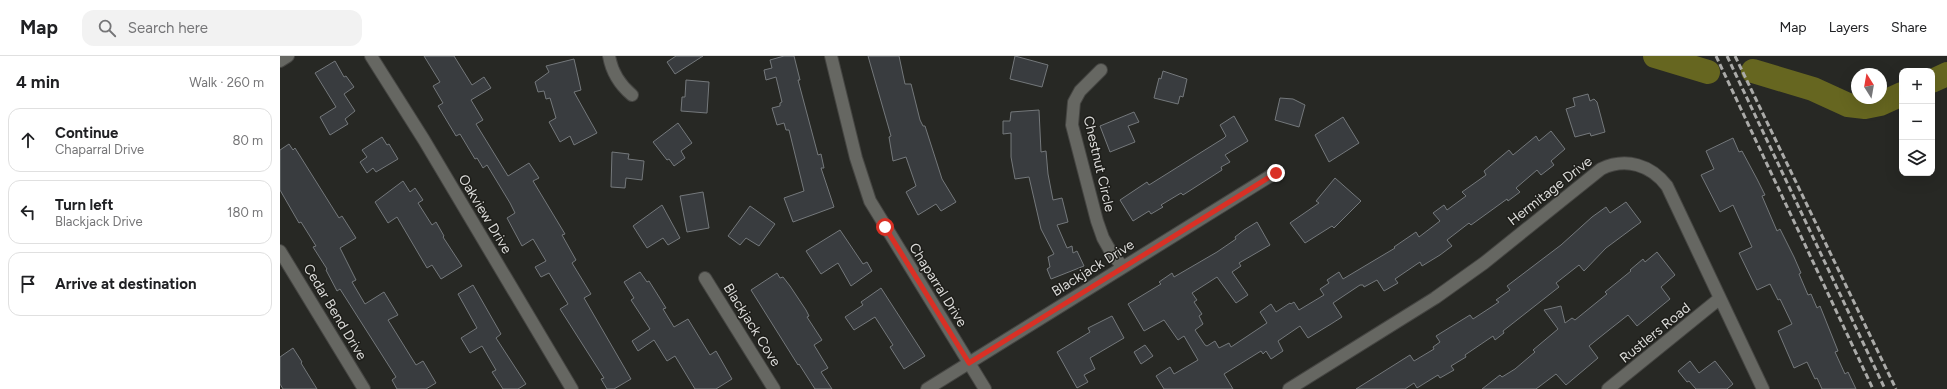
<!DOCTYPE html>
<meta charset="utf-8">
<style>
:root{--surface:#fff;--page:#f2f2f2;--text:#202124;--muted:#757577;--line:#e0e0e0}
body{margin:0;font-family:Figtree,sans-serif;background:var(--page);color:var(--text)}
.controls{position:absolute;right:12px;top:12px;display:grid;overflow:hidden;border-radius:8px;box-shadow:0 4px 16px #0002}
.controls button{width:36px;height:36px;display:grid;place-items:center;padding:0;border:0;border-bottom:1px solid var(--line);background:var(--surface);color:var(--text);font:20px sans-serif}
.compass{position:absolute;left:1571px;top:12px;width:36px;height:36px;border-radius:50%;background:var(--surface);box-shadow:0 4px 16px #0002;rotate:349deg}
.stop{position:absolute;width:12px;height:12px;margin:-9px;border:3px solid #d93025;border-radius:50%;background:#fff}
.stop.end{background:#d93025;border-color:#fff;box-shadow:0 1px 4px #0008}
.list{margin:0;padding:0;list-style:none}
h2{display:flex;justify-content:space-between;align-items:center;height:52px;margin:0;padding:0 16px;font-size:17px}
h2 small{font-size:13px;font-weight:400;color:var(--muted)}
.list li{display:grid;grid-template-columns:26px 1fr auto;gap:12px;align-items:center;box-sizing:border-box;height:64px;margin:0 8px 8px;padding:0 8px;border:1px solid var(--line);border-radius:12px}
.list b{display:block;font-size:15px;white-space:nowrap}
.list p{margin:0;font-size:13px;white-space:nowrap;color:var(--muted)}
.list em{font-size:13px;font-style:normal;color:var(--muted)}
.icon{flex:none;width:22px;height:22px;fill:none;stroke:currentColor;stroke-width:2;stroke-linecap:round;stroke-linejoin:round}
.map{position:relative;flex:none;width:1667px;height:333px;overflow:hidden}
header{display:flex;align-items:center;gap:24px;box-sizing:border-box;height:56px;padding:0 20px;background:var(--surface);border-bottom:1px solid var(--line)}
header strong{font-size:19px}
nav{display:flex;gap:22px;margin-inline-start:auto;font-size:14px}
.search{width:280px;height:36px;background:var(--page);display:flex;align-items:center;gap:10px;box-sizing:border-box;padding:0 14px;border-radius:12px;color:var(--muted);font-size:15px}
main{display:flex}
aside{flex:1;background:var(--surface)}
.map>svg:first-child{display:block}
.lines{fill:none;stroke-linecap:round;stroke-linejoin:round}
.river{stroke:#666620;stroke-width:24}
.building{fill:#393c3f;stroke:#74787b}
.minor-casing{stroke:#454542;stroke-width:14}
.minor{stroke:#666762;stroke-width:12}
.rail{stroke:#ababa9;stroke-width:3;stroke-dasharray:6 3;stroke-linecap:butt}
.route{stroke:#d93025;stroke-width:5}
.labels{text-anchor:middle;dominant-baseline:central;stroke-width:3;stroke-linejoin:round;paint-order:stroke}
.street-label{font-size:14px;fill:#dbdbd9;stroke:#1e1e1a}
</style>
<header>
<strong>Map</strong>
<div class="search"><svg class="icon" aria-label="search" viewBox="0 0 24 24"><circle cx="10" cy="10" r="6"/><path d="M15 15l6 6"/></svg>Search here</div>
<nav><a>Map</a><a>Layers</a><a>Share</a></nav>
</header>
<main>
<aside>
<h2>4 min<small>Walk · 260 m</small></h2>
<ul class="list">
<li><svg class="icon" aria-label="ahead" viewBox="0 0 24 24"><path d="M12 20V5M6 11l6-6 6 6"/></svg><div><b>Continue</b><p>Chaparral Drive</p></div><em>80 m</em></li>
<li><svg class="icon" aria-label="left" viewBox="0 0 24 24"><path d="M17 20v-9H6M10 6l-5 5 5 5"/></svg><div><b>Turn left</b><p>Blackjack Drive</p></div><em>180 m</em></li>
<li><svg class="icon" aria-label="arrive" viewBox="0 0 24 24"><path d="M6 21V4h12l-3 4 3 4H6"/></svg><div><b>Arrive at destination</b></div></li>
</ul>
</aside>
<div class="map">
<svg width="1667" height="333" viewBox="0 0 1667 333">
<rect width="100%" height="100%" fill="#272824"/>
<g class="lines">
<path class="river" d="M1375,0L1428,16
M1473,15L1533,33L1568,49L1585,51L1600,48L1622,38
M1652,25L1667,18"/>
</g>
<path class="building" d="M144,0H174L192,29L204,21L211,32L191,44L203,64L196,68L228,120L249,107L259,122L253,125L285,178L282,179L296,204L292,207L311,238L304,242L351,323L334,333H327L321,323L324,322L280,253L288,248L269,217L261,221L255,211L266,205L253,183L242,190L227,162L235,157L230,147L207,109L203,112L197,102L195,103L180,78L176,80L158,50L163,47L153,30L160,26Z
M396,0H423L395,18L387,6Z
M504,0H514L520,24H518L538,99L541,98L544,112H541L554,151L513,166L504,142L524,135L509,74H506L504,67L497,69L492,52L500,50V47L502,46L496,21L486,24L484,14L492,12L490,4Z
M588,0H619L625,28H631L640,64L643,70H645L662,123L676,146L661,155L656,148L638,159L626,136L636,130L626,101L613,105L609,81L611,80Z
M735,0L768,9L762,31L730,23Z
M294,3L301,34L294,36L317,77L294,89L290,80L280,86L269,66L276,62L270,42L266,43L264,35L258,36L255,26L269,16L266,10Z
M55,5L64,21L66,20L74,31L64,38L75,55L65,63L68,68L50,79L40,61L56,51L35,17Z
M883,15L907,23L903,41L900,40L898,48L874,42L879,22L881,23Z
M406,24L429,26L427,57L401,55L402,41H405Z
M1308,38L1310,45L1314,43L1317,46L1325,76L1311,80L1310,77L1295,81L1286,53L1295,50L1293,42Z
M1000,42L1013,43L1025,49L1019,71L995,64Z
M759,54L761,96L766,95L768,118L773,144L782,142L788,166L777,169L787,192L792,190L793,197L797,195L804,210L771,223L767,213L770,211L768,201L774,198L761,173L749,121L735,123L731,101V77L723,78V65H730L731,56Z
M854,56L859,66L848,70L855,86L830,96L820,70Z
M954,60L968,85L945,99L950,106L941,111L942,114L903,139L901,137L881,149L883,151L871,158L869,155L853,165L840,144L867,126L869,129L944,82L946,80L940,69Z
M1063,61L1079,87L1049,106L1035,79Z
M398,67L412,87L401,95L405,102L394,110L389,103L387,104L373,86Z
M1271,75L1285,93L1271,105L1274,109L1261,119L1257,114L1236,132L1240,136L1228,145L1227,143L1191,169L1189,167L1167,184L1172,190L1160,199L1142,210L1140,206L1115,223L1118,227L1104,235L1097,224L1084,231L1083,229H1080L1053,247L1062,261L1051,268L1028,282L1020,270L998,285L1003,295L991,303L986,295L983,298L981,295L944,318L953,333H884L876,320L890,311L894,318L918,304L904,280L898,284L884,264L864,275L848,248L881,228L879,226L892,217L894,221L937,196L956,183L955,181L964,174L977,166L990,189L959,207L961,210L952,216L968,239L956,247L937,221L912,237L917,244L914,246L922,258L919,260L923,268L915,274L925,289L927,290L935,285L939,292L949,287L951,291L987,267L980,256L991,248L996,256L1010,247L1011,248L1014,246L1019,254L1044,239L1040,233L1049,227L1047,224L1059,216L1063,223L1115,192L1114,191L1136,176L1139,181L1160,165L1153,157L1164,149L1167,154L1186,140L1182,136L1206,119L1204,115L1229,94L1233,99L1256,80L1259,85Z
M102,81L107,89L109,88L118,103L96,116L93,112L87,117L80,106L87,101L82,94Z
M1453,82L1459,96L1462,95L1477,123L1485,139L1482,140L1497,175L1500,173L1514,201L1521,217L1519,218L1528,239L1531,238L1537,252L1540,250L1558,295L1555,296L1565,318L1568,316L1576,333H1542L1537,322L1535,323L1527,306L1514,312L1498,275L1512,268L1500,243L1498,244L1490,228L1477,234L1459,197L1472,191L1453,149L1440,156L1421,119L1434,113L1426,95Z
M9,88L13,94L15,92L59,162L62,160L76,182L60,192L76,224L72,226L85,248L104,236L118,259L108,264L136,309L143,305L156,327L146,333H117L112,324L116,321L60,233L57,235L46,214L47,213L33,191L36,190L21,166L19,167L0,134V94Z
M332,96L349,98L348,103L364,105L362,124L346,122L345,132L331,131Z
M1055,122L1081,145L1054,172L1052,170L1025,187L1010,167L1039,147L1036,145Z
M123,125L130,136L135,132L143,144L138,147L152,169L156,166L164,180L163,181L182,210L161,223L152,209L147,212L117,161L108,167L95,146Z
M423,136L429,172L407,176L400,140Z
M1346,146L1361,166L1326,192L1304,215L1299,209L1276,227L1279,231L1223,275L1224,277L1215,284L1213,280L1185,299L1186,301L1171,310L1174,314L1160,322L1158,319L1137,332L1134,327L1125,333H1076L1130,299L1134,305L1154,293L1153,291L1160,286L1156,280L1190,259L1193,263L1219,246L1216,244L1230,234L1227,230L1281,189L1312,161L1326,151L1330,157Z
M382,149L400,182L388,189L383,182L367,192L353,170Z
M470,150L495,168L479,190L466,182L460,189L448,180Z
M560,174L583,208L587,206L592,215L571,230L558,207L541,218L526,195Z
M1377,196L1395,219L1381,231L1390,243L1357,270L1348,259L1329,274L1309,290L1318,302L1286,329L1276,318L1256,333H1202L1220,319L1222,321L1235,313L1255,296L1253,294L1278,273L1264,254L1281,250L1285,267L1292,262L1295,264L1327,238L1325,236L1351,215L1350,214L1363,203L1365,206Z
M360,216L367,226L369,225L386,252L383,253L394,271L408,263L430,299L436,295L452,323L436,333H415L395,300L387,305L374,284L358,295L352,285L370,273L351,244L354,242L344,226Z
M497,217L500,222L503,221L510,230L526,254L529,260L527,261L542,284L534,289L548,312L541,316L552,333H535L519,308L518,309L471,234Z
M193,229L221,278L216,282L246,328L238,333H223L212,316L216,314L202,290L190,297L181,282L197,272L178,238Z
M601,232L645,300L624,313L610,291L613,289L595,261L574,274L565,261L583,249L581,246Z
M832,260L844,282L810,302L815,313L804,319L808,326L797,332L777,296L810,276L808,272Z
M865,289L873,300L861,308L854,296Z
M13,292L22,306L21,307L37,333H3L0,328V301Z
M1410,305L1419,317L1435,305L1453,328L1447,333H1416L1409,325L1407,326L1398,315Z"/>
<g class="lines">
<defs>
<path id="minor" d="M91,0L144,84L292,333
M329,0C332,17 340,29 352,39
M551,0L576,102L590,145L705,333
M0,5L8,0
M821,14L800,35L794,46L792,69L817,165L823,182L832,198L843,211
M0,195L84,333
M425,222L494,333
M647,333L995,117
M1009,333L1155,242L1204,207L1321,113C1346,101 1371,109 1387,130L1483,333
M1328,333L1439,243"/>
</defs>
<use href="#minor" class="minor-casing"/>
<use href="#minor" class="minor"/>
<path class="rail" d="M1436,0L1593,333
M1447,0L1605,333
M1455,0L1616,333"/>
</g>
<g class="lines">
<path class="route" d="M605,171L689,307L996,117"/>
</g>
<g class="labels">
<g class="street-label">
<text transform="translate(819 108) rotate(77)">Chestnut Circle</text>
<text transform="translate(1270 135) rotate(-38)">Hermitage Drive</text>
<text transform="translate(205 158) rotate(59)">Oakview Drive</text>
<text transform="translate(813 212) rotate(-32)">Blackjack Drive</text>
<text transform="translate(658 229) rotate(58)">Chaparral Drive</text>
<text transform="translate(55 256) rotate(59)">Cedar Bend Drive</text>
<text transform="translate(472 269) rotate(58)">Blackjack Cove</text>
<text transform="translate(1375 277) rotate(-39)">Rustlers Road</text>
</g>
</g>
</svg>
<div class="controls">
<button>+</button>
<button>−</button>
<button><svg class="icon" aria-label="layers" viewBox="0 0 24 24"><path d="M12 4l9 5-9 5-9-5zM3 14l9 5 9-5"/></svg></button>
</div>
<svg class="compass" viewBox="-18 -18 36 36"><path d="M0-13l5 13h-10z" fill="#e53935"/><path d="M0 13l5-13h-10z" fill="#757577"/></svg>
<div class="stop" style="left:605px;top:171px"></div>
<div class="stop end" style="left:996px;top:117px"></div>
</div>
</main>
